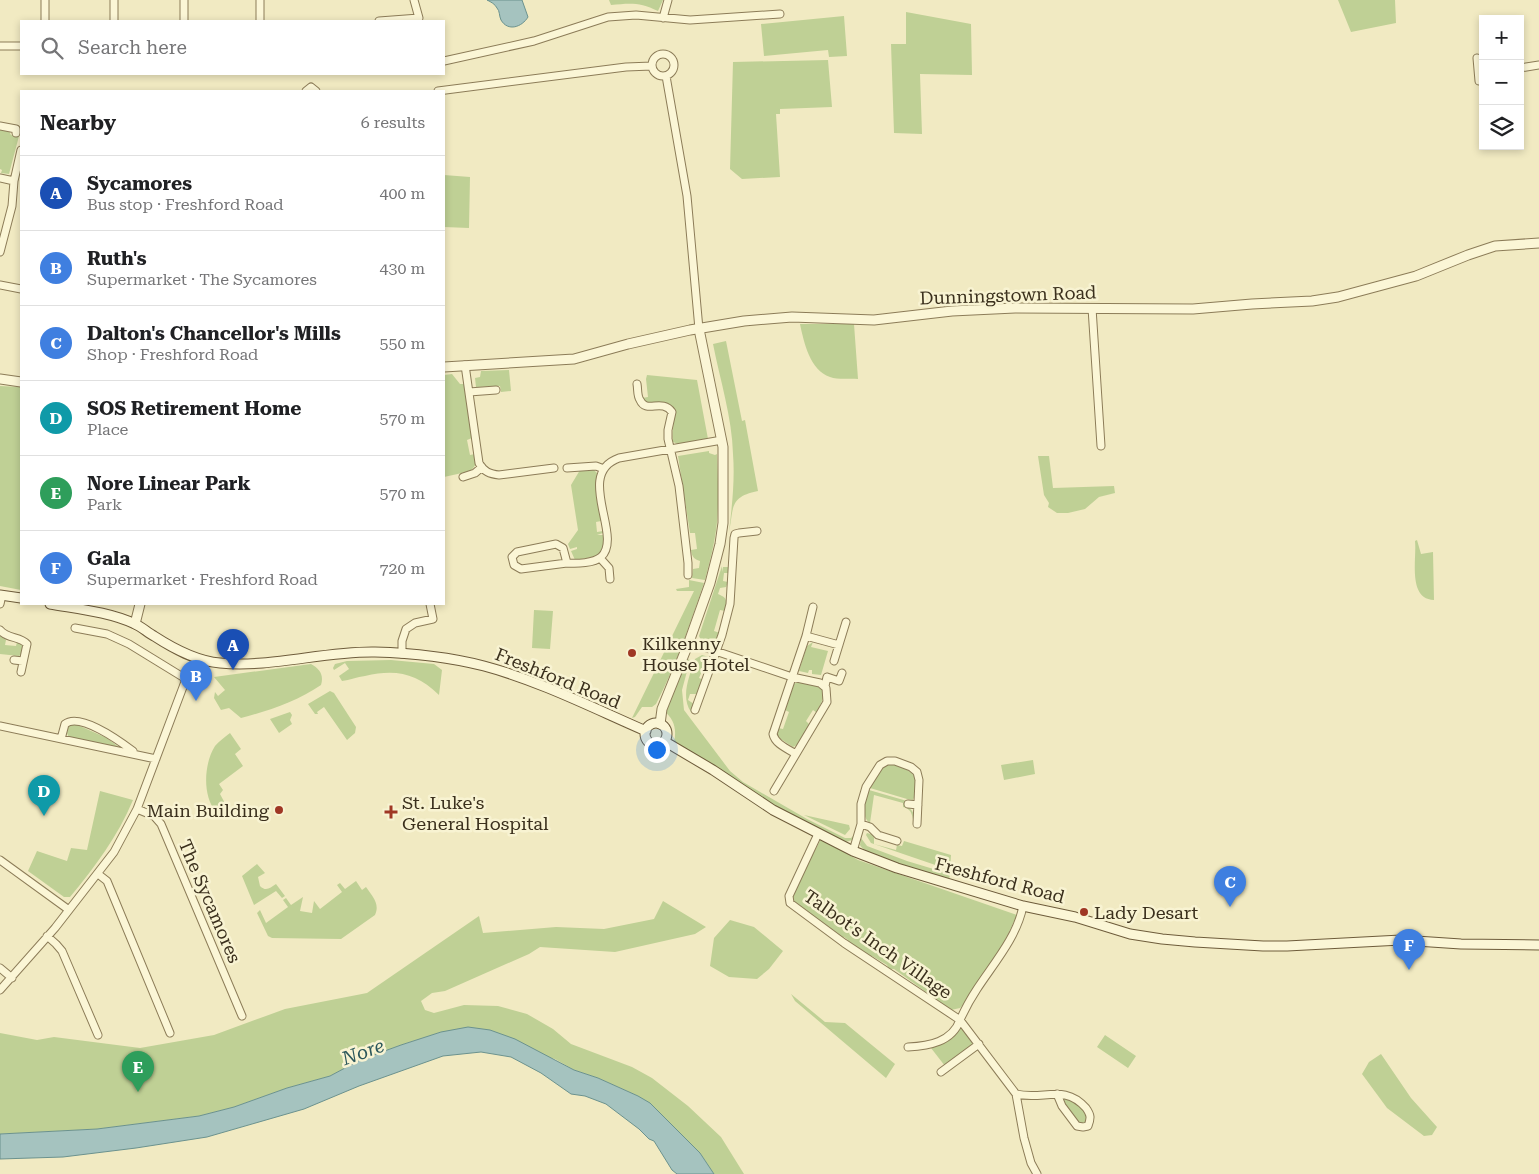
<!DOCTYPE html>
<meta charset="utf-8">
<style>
:root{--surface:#fff;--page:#f2f2f2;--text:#202124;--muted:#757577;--line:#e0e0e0;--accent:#1a73e8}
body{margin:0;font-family:"Roboto Serif",serif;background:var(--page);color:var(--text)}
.controls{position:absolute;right:15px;top:15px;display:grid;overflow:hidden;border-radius:0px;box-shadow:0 2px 8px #0003}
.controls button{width:45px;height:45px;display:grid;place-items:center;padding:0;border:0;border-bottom:1px solid var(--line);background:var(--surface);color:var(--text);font:25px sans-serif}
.you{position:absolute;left:656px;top:749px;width:18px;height:18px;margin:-12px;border:4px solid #fff;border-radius:50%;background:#1a73e8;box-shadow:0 0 0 8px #1a73e833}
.badge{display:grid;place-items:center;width:32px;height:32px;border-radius:50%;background:var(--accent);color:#fff;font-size:16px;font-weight:700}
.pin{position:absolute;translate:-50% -41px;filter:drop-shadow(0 1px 2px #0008)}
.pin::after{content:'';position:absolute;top:26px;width:18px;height:15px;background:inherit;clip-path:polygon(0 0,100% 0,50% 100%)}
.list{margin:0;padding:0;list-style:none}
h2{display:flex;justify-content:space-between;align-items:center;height:65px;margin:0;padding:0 20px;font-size:21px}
h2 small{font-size:16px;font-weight:400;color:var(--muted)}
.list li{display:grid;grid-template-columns:32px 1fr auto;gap:15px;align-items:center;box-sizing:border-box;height:75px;padding:0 20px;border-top:1px solid var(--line)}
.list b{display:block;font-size:19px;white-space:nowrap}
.list p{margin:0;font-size:16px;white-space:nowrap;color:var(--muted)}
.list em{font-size:16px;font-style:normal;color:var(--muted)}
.icon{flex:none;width:28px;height:28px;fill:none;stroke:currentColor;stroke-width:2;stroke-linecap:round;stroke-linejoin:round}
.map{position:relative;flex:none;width:1539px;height:1174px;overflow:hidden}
.search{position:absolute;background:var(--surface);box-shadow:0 2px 8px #0003;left:20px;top:20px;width:425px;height:55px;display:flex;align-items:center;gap:12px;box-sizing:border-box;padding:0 18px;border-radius:0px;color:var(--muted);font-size:19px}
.panel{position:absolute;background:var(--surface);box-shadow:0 2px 8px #0003;left:20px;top:90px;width:425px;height:515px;border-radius:0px}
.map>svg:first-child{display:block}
.green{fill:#bfd095}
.water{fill:#a5c3bf;stroke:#6b928e}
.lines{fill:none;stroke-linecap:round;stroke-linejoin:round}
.minor-casing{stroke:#8c7c58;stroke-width:9}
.tertiary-casing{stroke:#8c7c58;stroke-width:11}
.secondary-casing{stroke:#6e5c3b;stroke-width:11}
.minor{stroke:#fbf6d6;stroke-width:7}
.tertiary{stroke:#fbf6d6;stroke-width:9}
.secondary{stroke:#fbf6d6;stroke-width:9}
.poi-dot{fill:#9f3724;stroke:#f8f3d2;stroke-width:2}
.labels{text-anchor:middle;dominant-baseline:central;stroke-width:5;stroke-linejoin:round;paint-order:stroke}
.street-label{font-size:18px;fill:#3b301d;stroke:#f8f3d2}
.poi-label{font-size:18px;fill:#3b301d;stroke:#f8f3d2;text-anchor:start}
.water-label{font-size:19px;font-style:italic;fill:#2b575b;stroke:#f8f3d2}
</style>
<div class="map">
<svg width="1539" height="1174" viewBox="0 0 1539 1174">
<rect width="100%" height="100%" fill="#f1eac2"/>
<path class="green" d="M609,0H663L658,11C640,2 630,3 611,5Z
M1338,0H1395L1396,23L1351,32Z
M906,12L971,24L972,75L920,74L922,134L894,133L891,44H906Z
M844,16L847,56L829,57L828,50L764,56L761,24Z
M828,60L832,107L780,109V114H776L780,177L742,179L730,169L733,62Z
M0,129L9,131L11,135L19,136L9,174L1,173L2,170L0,169Z
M444,175L470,177L469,228L444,227Z
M800,324H854L858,379C850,378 838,380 830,377C810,370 804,343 800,324Z
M726,341L742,421L745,420L758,491C729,497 734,507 729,532C732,506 735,480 733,454C732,417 720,380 713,344Z
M509,370L511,391L501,392L500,386L476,387L475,378L480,377L481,371Z
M452,374L460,384H464L472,438L467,440L470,455L475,454L476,464L471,471L444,477V375Z
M647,375L697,380L708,439L678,444L673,442C670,429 681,407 665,403C659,401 652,404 646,403L642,398L648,397L646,379Z
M0,386L21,387V590L0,586Z
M709,451V453L715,455L717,454V455C718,478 719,500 717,522C715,542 710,561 705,580L692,578L693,569L699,568L700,561C694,559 692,557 691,550L697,549L695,533H690L678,456Z
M1038,456H1049L1053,488L1114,486L1115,493L1099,497L1085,509L1068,513H1057L1048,507L1049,503L1044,495Z
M580,470H594L598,474L596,480L601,521L596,522L597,532L603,531V533L597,535H604C604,544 604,549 599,556L575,560L571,551L577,549V547L570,549L568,544L578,530L571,485Z
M1417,540L1421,554L1433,552L1434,600C1407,599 1417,558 1415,541Z
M722,566V572L723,567H729V573H724L723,581L728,582L726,587L720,588L718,594C728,598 727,601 725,611L720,610L714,631L720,633L717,643L711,647L703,644L699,636Z
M689,580L704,583C690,624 676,666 656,704L652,707H642L635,717L632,718L694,591H677L676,589L689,587Z
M534,610L553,611L550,649L532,648Z
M0,636L6,640L5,645L16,646L17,642L23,645L21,654L19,656L0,654Z
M813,642L811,647L828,651L821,675L812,674V670H809L808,673L799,671L807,646Z
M702,655L712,658L709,667L704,666L699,678L704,680L698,694H690L688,700L694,704L691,712C680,696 690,675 695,659Z
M687,659L690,660L682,690L684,710L730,771L743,782L807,819L845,838H851L854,835L852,840L846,842C813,827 782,811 751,792C725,776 701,757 674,742C677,729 674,719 664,711Z
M391,660L434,664L442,670L439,695C416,673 396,669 365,676C357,677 350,680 342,681L339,676L349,669L345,663L334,670L333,668L335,664L347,661Z
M311,664C320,669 324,675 321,685C298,701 268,711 241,718L229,708L221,710L214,698L215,692L218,696L225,690L214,677Z
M799,682L819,686L823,688L824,696L817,713L813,710L806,721L810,725L797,745L793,747L776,736L778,728L783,729L789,712L783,709L793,684Z
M330,691L334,693L356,727L355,733L347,740L324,707L317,712L318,714H315L308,704Z
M290,712L292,715L290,720L292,724L279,733L270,719Z
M73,723L107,738L120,748L69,738L67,733L68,727Z
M230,733L241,749L235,754L243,766L219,784L223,790L220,794L227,807L220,811L216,812C202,796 204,763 215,746C219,741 225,737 230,733Z
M1033,760L1035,774L1004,780L1001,765Z
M887,764C892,764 895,765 900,767C918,773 920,782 913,800L907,799L870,788L881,770Z
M869,790L907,801L905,806C914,809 915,816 915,824C911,817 914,810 903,807V803L874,795L870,823C860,816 865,799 869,790Z
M100,791L133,800C118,836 95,867 70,897H64L28,871L37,851L67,861L71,848L87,850Z
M804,815L849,825L850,829L845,835Z
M867,833L874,835V844L896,850L897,845L902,846L904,841L951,855L950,870L871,843L866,835Z
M861,838L867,846L907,861L950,874L949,880C933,875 866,858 860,845Z
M821,839L858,860L1017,915L1001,949L966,1002L960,1008L951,1010L894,969H889L887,965L872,956L870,958L848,943V940L844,937L841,938L836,932L834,933L793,901L792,898L794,891Z
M257,864L265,873L258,877L260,886C266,892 270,888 276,884L285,896L282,898L276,891L254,905L242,876Z
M356,881L362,890L366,887C373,897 380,904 375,915L341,939L272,938L268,936L257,913L260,910L266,923L288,907L283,900L286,898L291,905L303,897L300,911L312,913L314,901L320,909L342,892L337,885L340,883L345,889Z
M663,901L706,927L695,934L615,952L540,947L529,954L445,991L432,993L421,1001L425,1010L434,1013L464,1005L498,1006L527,1014L553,1029L571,1044L632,1067L652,1078L688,1106L721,1137L744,1174H714L700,1153L638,1096L598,1078L574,1070L555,1059L441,1032L401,1045L361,1060L330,1076L287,1088L234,1107L199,1116L97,1129L0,1134V1033L37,1040L54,1037L140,1048L214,1035L285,1009L367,993L479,916L483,933L556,927L604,929L654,919Z
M730,920L754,927L783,951L769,969L757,979L729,977L710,966L714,938Z
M791,994L825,1022L845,1023L895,1064L886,1078L795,1001Z
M960,1026L975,1043L945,1066L931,1048Z
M1105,1035L1136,1056L1128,1068L1097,1047Z
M1381,1054L1411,1098L1437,1127L1432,1135L1424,1136L1387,1108L1362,1074L1369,1062Z
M1061,1097L1077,1102L1088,1113L1086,1123L1082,1125L1072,1118Z"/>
<path class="water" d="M487,0H522L528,17C522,27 508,32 501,20C499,16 500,11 497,8C495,4 491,2 487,0Z
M468,1027L490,1030L515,1039L574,1070L598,1078L638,1096L650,1103L700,1153L714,1174H677L672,1170L654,1141L649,1139L639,1129L606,1104L585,1096L571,1094L541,1073L511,1057L481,1052L443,1056L359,1086L304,1109L207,1137L136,1148L63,1157L0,1159V1134L97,1129L199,1116L234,1107L287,1088L330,1076L360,1060L401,1045L441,1032Z"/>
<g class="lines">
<defs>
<path id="minor" d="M45,0V21
M260,0V21
M663,18L668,0
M114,21V0
M184,21V0
M379,21L419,18L414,0
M0,46H21
M652 65a11 11 0 1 1 22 0a11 11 0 1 1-22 0Z
M1477,58L1479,81
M444,61L534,41L608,17L636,15L690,20L780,14
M1520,68L1539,65
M666,76L687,196L699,329
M306,91L311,87L316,91
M438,91L626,67L652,66
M0,126L16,129V133
M0,178L14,181
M0,252L12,206L14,181L21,150
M0,285L21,289
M1092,308L1101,446
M465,365L479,463C484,472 490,474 499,475L554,468
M637,384C638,389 637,396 640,400C646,414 662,398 672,412L668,430V439L679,486L688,563V575
M469,392L496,390
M567,468L596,466L604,469
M463,477L475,473L482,467
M600,558L609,568L610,579
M567,563L521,569L514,565L512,557L517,552L556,544L563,548L567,563C577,564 594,563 601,557C624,536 574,474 619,458L722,440
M0,604L2,595
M75,628L107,634L129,644L186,679
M0,630C7,639 20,636 27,644L21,672
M806,636L839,645
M689,642L792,677L820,683L826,688L827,702L774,791
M402,654V641L406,629L415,623L433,619L430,604
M14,660L23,661
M834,661L846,622
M825,686L827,677L839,681L842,673
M695,710L722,635L730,604L734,538L735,534L739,533L757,531
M0,726L156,759
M61,739L65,724C80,712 121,742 133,751
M796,754C788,749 775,744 773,734L806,636L813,607
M908,804L918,805
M137,809L154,816L161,824L242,1016
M861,824L870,827L878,835L897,841
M818,834L789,896L790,903L844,943L960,1020C965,1009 971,998 977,989C994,963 1017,937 1023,906
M853,851L861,824V804L866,787L880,765L887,761H895L911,767L917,772L919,780L917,824
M0,860L69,910
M98,874L107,881L170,1033
M47,936L56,944L62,951L98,1035
M0,968L12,978
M0,990L55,928L114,852L137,809L186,679L198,659
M908,1047C929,1046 952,1042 960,1020L1016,1094L1024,1138L1031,1163L1037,1174
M941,1072L979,1044
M1016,1094C1043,1101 1064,1083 1086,1108C1091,1115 1091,1118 1088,1126L1083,1127L1077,1126L1062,1106L1057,1094"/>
<path id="tertiary" d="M444,367L574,359L628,344L690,330L744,321L792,317L874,320L952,311L1015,308L1193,309L1252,304L1312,301L1338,297L1416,276L1468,255L1495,246L1539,243
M0,379L21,382
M135,624L140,604
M660,724L662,709L689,642L710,583L720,544L723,523V447L699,329"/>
<path id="secondary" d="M0,595L21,598
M50,604C78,609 109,612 135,624C142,627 148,633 154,636C174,649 196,661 220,663C271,668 324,651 375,652C411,653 449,657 484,666C540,681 593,708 646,731
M645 734a11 11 0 1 1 22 0a11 11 0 1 1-22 0Z
M664,741L713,770L773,810L853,851L897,868L1023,906L1075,917L1130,934L1162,939L1195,942L1263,946H1287L1401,940L1461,944L1539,945"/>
</defs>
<use href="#minor" class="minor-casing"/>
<use href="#tertiary" class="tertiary-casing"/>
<use href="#secondary" class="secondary-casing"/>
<use href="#minor" class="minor"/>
<use href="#tertiary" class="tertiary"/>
<use href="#secondary" class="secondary"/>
</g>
<g class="poi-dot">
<circle cx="632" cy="653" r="5"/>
<circle cx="279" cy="810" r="5"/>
<path d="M388.5 804.5h5v5h5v5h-5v5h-5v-5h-5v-5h5z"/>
<circle cx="1084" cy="912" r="5"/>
</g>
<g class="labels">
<g class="street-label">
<text transform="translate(1008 295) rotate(-2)">Dunningstown Road</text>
<text transform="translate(558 678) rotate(22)">Freshford Road</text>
<text transform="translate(1000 880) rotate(15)">Freshford Road</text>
<text transform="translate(210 901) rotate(67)">The Sycamores</text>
<text transform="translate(878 944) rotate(35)">Talbot's Inch Village</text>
</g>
<g class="poi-label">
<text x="642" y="643">Kilkenny<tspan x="642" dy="21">House Hotel</tspan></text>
<text x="402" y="802">St. Luke's<tspan x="402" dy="21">General Hospital</tspan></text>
<text x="269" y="810" text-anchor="end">Main Building</text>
<text x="1094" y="912">Lady Desart</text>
</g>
<g class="water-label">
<text transform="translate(363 1052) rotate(-20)">Nore</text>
</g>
</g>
</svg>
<div class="controls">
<button>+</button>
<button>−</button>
<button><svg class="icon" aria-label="layers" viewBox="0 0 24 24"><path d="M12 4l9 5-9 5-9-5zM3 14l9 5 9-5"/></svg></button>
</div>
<div class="you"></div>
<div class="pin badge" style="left:233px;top:670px;background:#1a4fb4">A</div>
<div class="pin badge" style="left:196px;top:701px;background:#3f7fe0">B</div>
<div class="pin badge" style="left:1230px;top:907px;background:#3f7fe0">C</div>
<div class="pin badge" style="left:44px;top:816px;background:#0f9aa8">D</div>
<div class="pin badge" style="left:138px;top:1092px;background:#2e9e5b">E</div>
<div class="pin badge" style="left:1409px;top:970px;background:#3f7fe0">F</div>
<div class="search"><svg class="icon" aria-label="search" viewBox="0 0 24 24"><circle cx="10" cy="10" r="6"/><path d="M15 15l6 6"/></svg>Search here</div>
<section class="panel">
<h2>Nearby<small>6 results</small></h2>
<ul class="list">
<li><span class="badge" style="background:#1a4fb4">A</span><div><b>Sycamores</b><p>Bus stop · Freshford Road</p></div><em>400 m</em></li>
<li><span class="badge" style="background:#3f7fe0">B</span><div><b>Ruth's</b><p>Supermarket · The Sycamores</p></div><em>430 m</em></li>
<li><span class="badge" style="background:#3f7fe0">C</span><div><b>Dalton's Chancellor's Mills</b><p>Shop · Freshford Road</p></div><em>550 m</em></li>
<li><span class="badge" style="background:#0f9aa8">D</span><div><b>SOS Retirement Home</b><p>Place</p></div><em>570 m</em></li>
<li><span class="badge" style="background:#2e9e5b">E</span><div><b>Nore Linear Park</b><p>Park</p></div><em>570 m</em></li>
<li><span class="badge" style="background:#3f7fe0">F</span><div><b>Gala</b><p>Supermarket · Freshford Road</p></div><em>720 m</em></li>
</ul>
</section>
</div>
